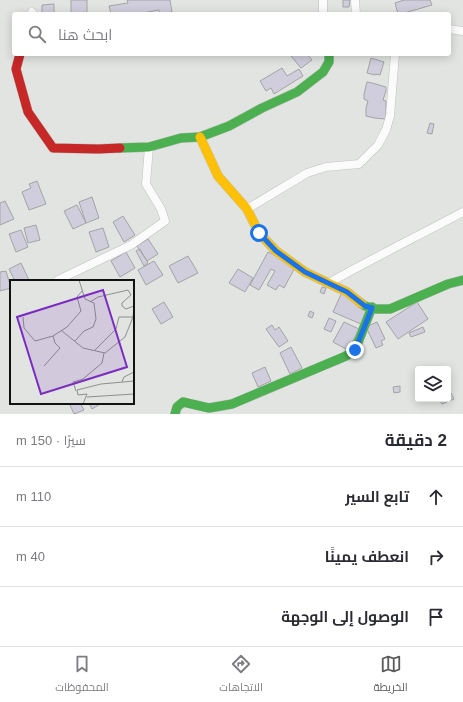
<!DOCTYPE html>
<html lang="ar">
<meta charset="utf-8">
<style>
:root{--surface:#fff;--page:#f2f2f3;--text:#2b2b33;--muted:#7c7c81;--line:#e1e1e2;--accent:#5a5c5a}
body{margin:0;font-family:Helvetica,Cairo,sans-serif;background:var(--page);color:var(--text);direction:rtl}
.controls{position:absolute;right:12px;bottom:12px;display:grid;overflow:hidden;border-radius:4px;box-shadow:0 2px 10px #0003}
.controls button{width:36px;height:36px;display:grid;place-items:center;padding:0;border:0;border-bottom:1px solid var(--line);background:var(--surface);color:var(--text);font:20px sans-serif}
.stop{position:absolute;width:12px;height:12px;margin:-9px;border:3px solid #1a73e8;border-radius:50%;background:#fff}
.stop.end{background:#1a73e8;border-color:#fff;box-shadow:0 1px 4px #0008}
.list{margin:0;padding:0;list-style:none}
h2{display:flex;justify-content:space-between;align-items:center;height:52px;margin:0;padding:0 16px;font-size:17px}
h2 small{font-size:13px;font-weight:400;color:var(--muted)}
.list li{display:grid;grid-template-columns:26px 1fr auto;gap:12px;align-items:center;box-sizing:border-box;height:60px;padding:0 16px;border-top:1px solid var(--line)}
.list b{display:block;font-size:15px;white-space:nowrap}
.list em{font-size:13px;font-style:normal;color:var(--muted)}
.icon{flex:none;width:22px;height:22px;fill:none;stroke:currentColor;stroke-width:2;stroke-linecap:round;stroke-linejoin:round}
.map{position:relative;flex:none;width:463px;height:414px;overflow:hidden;direction:ltr}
.search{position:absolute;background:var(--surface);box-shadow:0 2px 10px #0003;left:12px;right:12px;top:12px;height:44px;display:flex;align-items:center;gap:10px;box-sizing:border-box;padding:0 14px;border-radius:4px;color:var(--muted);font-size:15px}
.sheet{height:232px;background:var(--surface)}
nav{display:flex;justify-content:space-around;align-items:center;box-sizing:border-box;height:56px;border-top:1px solid var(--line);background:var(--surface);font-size:11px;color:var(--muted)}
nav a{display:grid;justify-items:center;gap:2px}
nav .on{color:var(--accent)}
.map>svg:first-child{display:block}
.building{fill:#d0cddd;stroke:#a3a4a4}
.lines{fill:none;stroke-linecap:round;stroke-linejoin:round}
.street-casing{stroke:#bec0be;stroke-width:9}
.fast-casing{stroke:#bec0be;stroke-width:10}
.slow-casing{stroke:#bec0be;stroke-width:10}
.jam-casing{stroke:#bec0be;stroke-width:10}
.street{stroke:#fbfbfb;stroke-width:8}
.fast{stroke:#4caf50;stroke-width:9}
.slow{stroke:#ffc107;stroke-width:9}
.jam{stroke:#c62828;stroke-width:9}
.route{stroke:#1a73e8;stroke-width:5}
.inset-road{fill:none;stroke:#8e908e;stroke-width:1}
.view{fill:#7b2cbf;fill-opacity:0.15;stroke:#7b2cbf;stroke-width:2}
.inset-edge{fill:none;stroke:#111211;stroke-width:2}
</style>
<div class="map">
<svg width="463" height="414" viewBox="0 0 463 414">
<rect width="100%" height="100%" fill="#e2e4e2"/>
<path class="building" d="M71,0H87V14H71Z
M127,0H170L172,12L160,14L159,10L137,14H111L109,6L128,3Z
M343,0H350L349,7H343Z
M404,0H430L432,5L401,14H398L395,3Z
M54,4V14H42V5Z
M294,54H307L312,60L301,68L291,56Z
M371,58L384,62L380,75L375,74V75L367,73Z
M282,68L287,76L299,69L303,76L274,94L271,88L266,91L260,81Z
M367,82L372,83L386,87V91L383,100L386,101V116L385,119L375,118L366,116V108L368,101L364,99V94Z
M430,123L434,124L432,134L427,133Z
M37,181L46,204L29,210L22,192L31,188L29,184Z
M92,197L99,218L86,223L79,202Z
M5,201L14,219L0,225V203Z
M77,205L86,223L73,229L64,211Z
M123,216L135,235L124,242L113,222Z
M36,225L40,240L28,243L24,228Z
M103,228L109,247L96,252L89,232Z
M21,230L28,247L16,252L9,234Z
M148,239L158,254L147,261L137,246Z
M140,249L148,263L144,266L136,251Z
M126,252L135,268L120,277L111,261Z
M268,252L276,256L298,262L284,288L279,285L276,290L267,285L275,271L271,269L259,290L250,285Z
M188,256L198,273L178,283L169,266Z
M154,261L163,275L146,285L138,270Z
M21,263L29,280L26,281H15L9,269Z
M238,269L253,278L245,292L229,283Z
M6,271L11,288L0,291V272Z
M322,287L326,288L324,294L320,292Z
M342,292L368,308L361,324L333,312Z
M164,302L173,317L161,324L152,309Z
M417,302L428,319L398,339L386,322Z
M310,311L314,313L312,318L308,316Z
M329,318L336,321L331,332L324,329Z
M344,322L359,329L348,350L333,342Z
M377,322L385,339L381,341L383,345L376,348L366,327Z
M272,325L275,330L279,327L288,341L279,347L266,329Z
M423,327L425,332L411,337L409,333Z
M291,347L302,368L290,374L280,353Z
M265,367L271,381L258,387L252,373Z
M400,386V392L394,393L393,387Z
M451,393L454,399L442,404L439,399H448V394Z
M73,403H80L84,410L74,414L70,405Z
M89,403H102L92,409Z"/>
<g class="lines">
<defs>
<path id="street" d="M355,0L356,14
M31,14L32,12
M323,14V0
M449,29L463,31
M247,209L307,173L326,167L359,164L378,145L386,130L390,116L395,54
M58,280L131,245L165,221L161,209L146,184L149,147
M329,283C373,258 418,236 463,212"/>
<path id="fast" d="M120,148L149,147L181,138L200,137L229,126L262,108L297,92L323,72L329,62V54
M362,304L365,306L376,309H390L448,284L463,280
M175,414L177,407L183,402L209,408L232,404L346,356L355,350L372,307"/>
<path id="slow" d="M200,137L218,176L247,209L259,233L276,251L305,272L347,292L362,304"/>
<path id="jam" d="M20,54L16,69L28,112L53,148L98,149L120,148"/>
</defs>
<use href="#street" class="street-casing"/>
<use href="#fast" class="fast-casing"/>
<use href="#slow" class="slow-casing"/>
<use href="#jam" class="jam-casing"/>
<use href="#street" class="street"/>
<use href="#fast" class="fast"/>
<use href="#slow" class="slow"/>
<use href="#jam" class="jam"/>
</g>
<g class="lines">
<path class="route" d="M259,233L276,251L305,272L347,292L365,306L372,308L355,350"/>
</g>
<g transform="translate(10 280)">
<rect width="124" height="124" fill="#e2e4e2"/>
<path class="inset-road" d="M80,22L88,17L118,10L121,15L112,23V26L116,29L124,26M13,37L14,48L25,61L43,56L57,47L71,31L67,17L72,11M52,51L73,68L95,73L115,57L123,37M65,61L74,51L83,47L86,39L84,23L75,19L69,0M85,70L106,49L109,37H123L124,27M34,86L50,68L45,63L43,56M112,102L114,97L124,92M66,111L63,102L73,99L92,83L94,73M77,117L124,114M73,124L77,114L68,115L67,110L91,104L124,101"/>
<path class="view" d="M93,10L117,87L31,114L7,37Z"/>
<rect width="124" height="124" class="inset-edge"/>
</g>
</svg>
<div class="controls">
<button><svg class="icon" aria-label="layers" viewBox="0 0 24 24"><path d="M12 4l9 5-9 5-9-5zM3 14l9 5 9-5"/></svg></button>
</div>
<div class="stop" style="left:259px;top:233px"></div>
<div class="stop end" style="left:355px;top:350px"></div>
<div class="search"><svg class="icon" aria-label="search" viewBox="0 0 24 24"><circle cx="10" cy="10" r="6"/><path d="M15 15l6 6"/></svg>ابحث هنا</div>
</div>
<section class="sheet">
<h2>2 دقيقة<small>سيرًا · 150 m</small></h2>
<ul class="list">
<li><svg class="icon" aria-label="ahead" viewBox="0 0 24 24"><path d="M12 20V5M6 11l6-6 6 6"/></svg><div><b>تابع السير</b></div><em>110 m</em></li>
<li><svg class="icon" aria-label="right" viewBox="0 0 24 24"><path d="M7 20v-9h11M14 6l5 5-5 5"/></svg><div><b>انعطف يمينًا</b></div><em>40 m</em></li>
<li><svg class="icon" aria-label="arrive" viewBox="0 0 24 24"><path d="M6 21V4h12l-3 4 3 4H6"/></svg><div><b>الوصول إلى الوجهة</b></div></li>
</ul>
</section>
<nav>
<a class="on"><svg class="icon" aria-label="map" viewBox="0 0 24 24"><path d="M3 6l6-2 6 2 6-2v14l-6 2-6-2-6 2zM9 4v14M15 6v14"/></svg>الخريطة</a>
<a><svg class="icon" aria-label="directions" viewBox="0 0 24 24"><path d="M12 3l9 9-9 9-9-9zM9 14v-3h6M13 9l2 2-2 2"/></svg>الاتجاهات</a>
<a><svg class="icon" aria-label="saved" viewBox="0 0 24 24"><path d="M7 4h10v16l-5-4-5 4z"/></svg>المحفوظات</a>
</nav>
